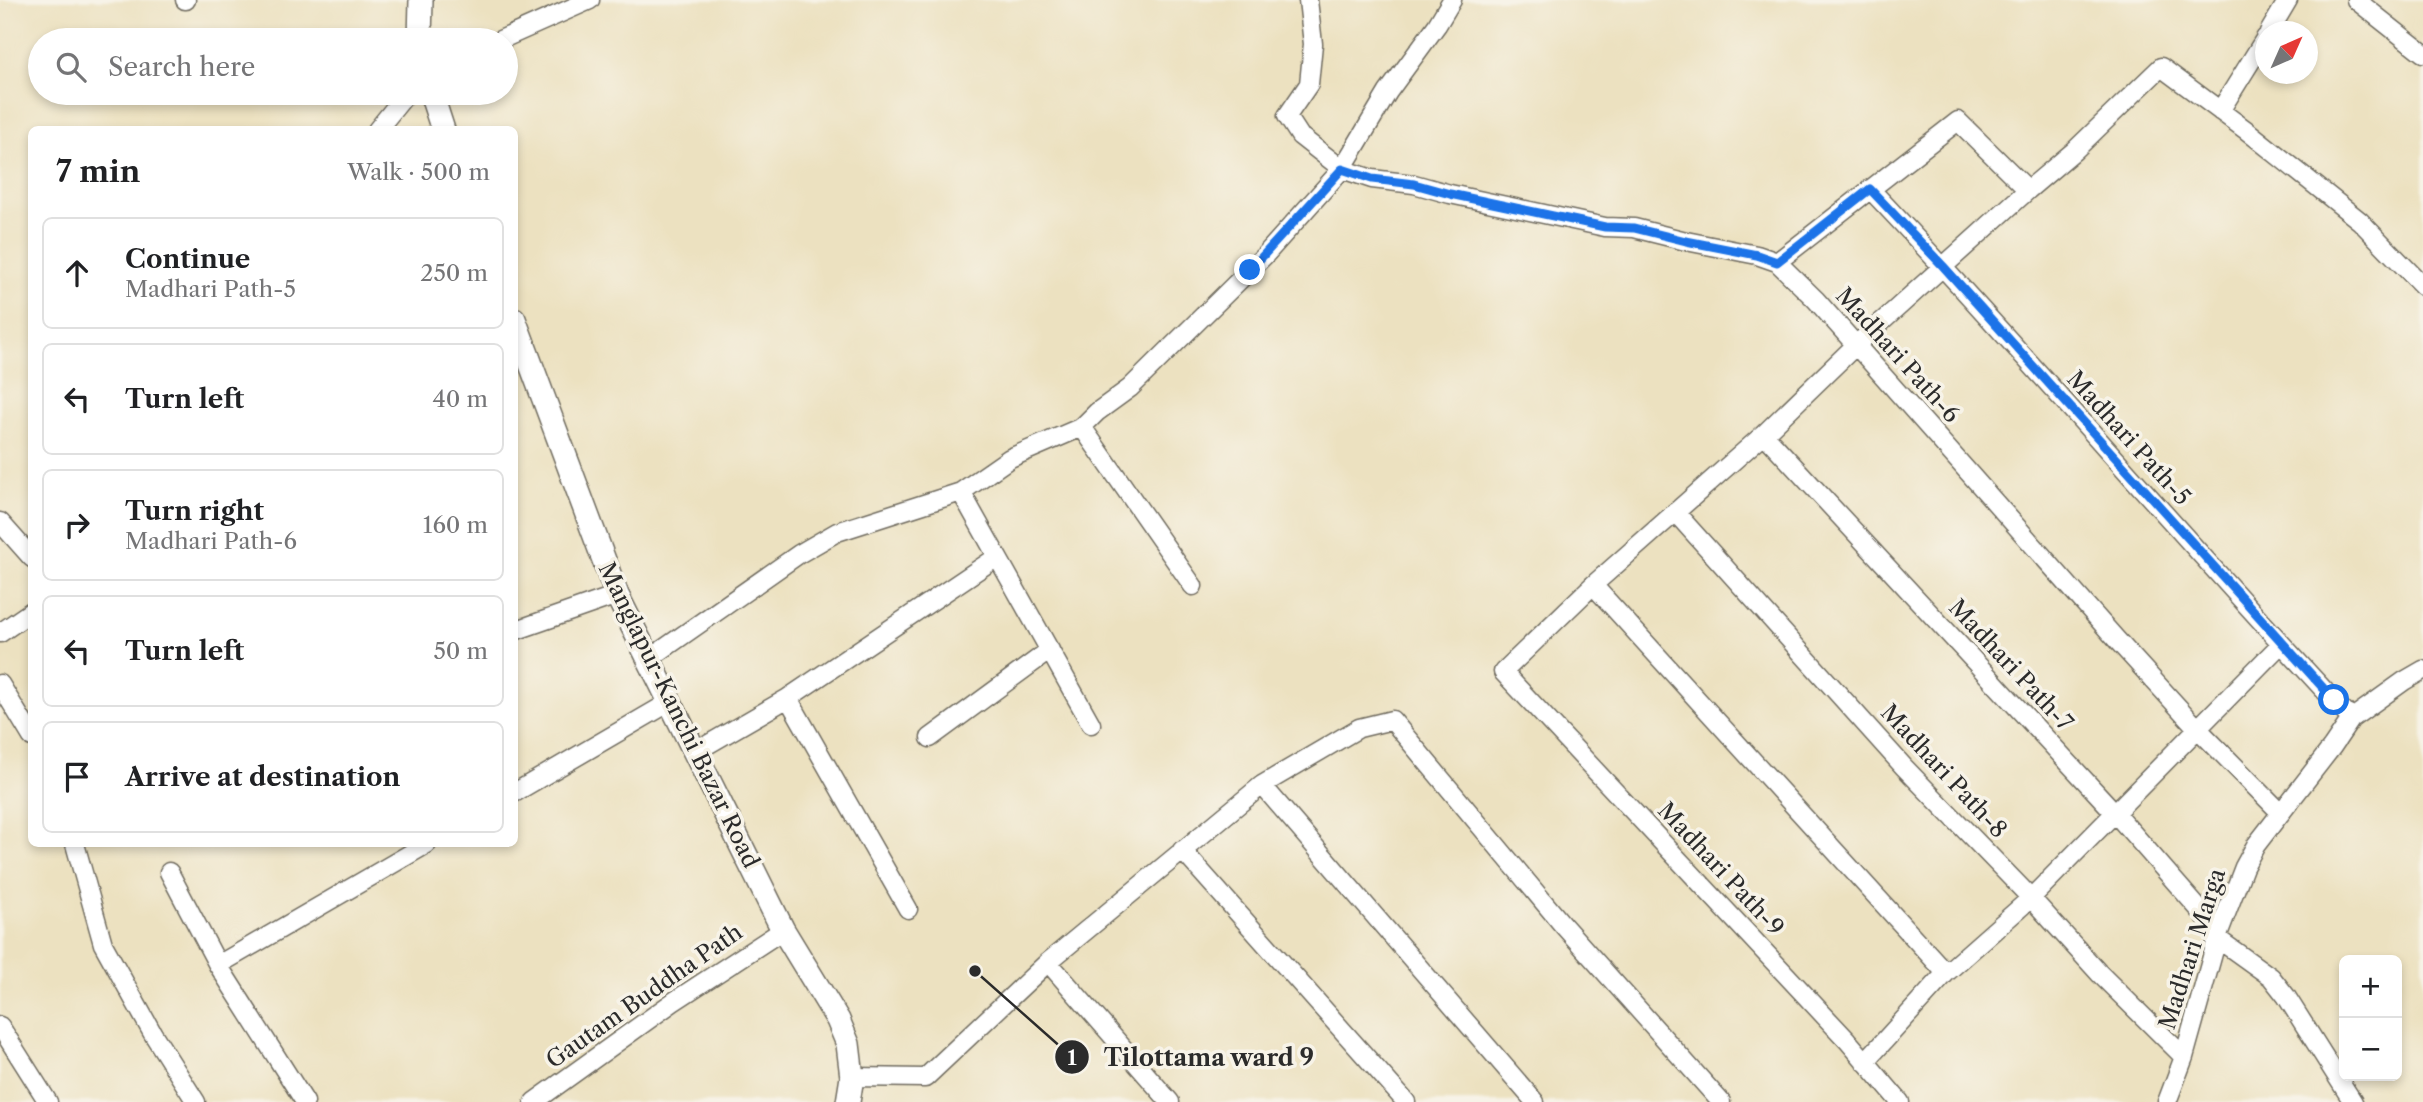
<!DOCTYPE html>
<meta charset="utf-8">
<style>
:root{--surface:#fff;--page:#f2f2f2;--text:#202124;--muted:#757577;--line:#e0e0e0}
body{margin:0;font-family:"Libre Caslon Text",serif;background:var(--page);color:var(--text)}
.controls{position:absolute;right:21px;bottom:21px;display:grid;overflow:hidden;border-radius:10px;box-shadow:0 4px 10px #0003}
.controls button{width:63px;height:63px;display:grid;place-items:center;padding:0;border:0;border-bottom:2px solid var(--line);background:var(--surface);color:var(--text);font:35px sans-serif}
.compass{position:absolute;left:2255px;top:21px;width:63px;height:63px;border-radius:50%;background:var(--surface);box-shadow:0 4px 10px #0003;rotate:45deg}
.stop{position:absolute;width:21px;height:21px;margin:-16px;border:5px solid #1a73e8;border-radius:50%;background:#fff}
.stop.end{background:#1a73e8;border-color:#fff;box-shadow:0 2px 7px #0008}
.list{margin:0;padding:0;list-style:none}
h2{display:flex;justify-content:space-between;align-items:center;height:91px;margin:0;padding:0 28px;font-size:30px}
h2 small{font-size:23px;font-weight:400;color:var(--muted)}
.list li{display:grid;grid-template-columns:46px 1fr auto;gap:21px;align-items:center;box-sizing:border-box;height:112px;margin:0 14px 14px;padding:0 14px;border:2px solid var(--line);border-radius:10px}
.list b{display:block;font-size:26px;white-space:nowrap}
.list p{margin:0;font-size:23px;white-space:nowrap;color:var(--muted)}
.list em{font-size:23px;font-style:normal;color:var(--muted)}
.icon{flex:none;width:38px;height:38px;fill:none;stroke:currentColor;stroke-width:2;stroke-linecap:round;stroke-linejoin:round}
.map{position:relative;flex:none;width:2423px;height:1102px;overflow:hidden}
.search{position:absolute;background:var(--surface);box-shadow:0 4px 10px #0003;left:28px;top:28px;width:490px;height:77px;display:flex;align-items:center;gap:18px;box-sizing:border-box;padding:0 24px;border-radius:38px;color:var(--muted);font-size:26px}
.panel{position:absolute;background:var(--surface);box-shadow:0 4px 10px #0003;left:28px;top:126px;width:490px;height:721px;border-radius:10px}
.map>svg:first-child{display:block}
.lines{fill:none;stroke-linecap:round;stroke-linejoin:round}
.minor-casing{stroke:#6f6b5f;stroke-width:21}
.tertiary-casing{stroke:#6f6b5f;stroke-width:26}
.minor{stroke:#fff;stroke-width:18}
.tertiary{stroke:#fff;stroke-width:23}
.route{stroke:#1a73e8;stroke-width:9}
.labels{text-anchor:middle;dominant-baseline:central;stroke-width:7;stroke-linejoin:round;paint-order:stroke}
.street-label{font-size:23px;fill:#2b2b2b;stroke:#f7f3e8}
.leader{fill:none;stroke:#2b2b2b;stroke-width:2.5}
.callout-dot{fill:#2b2b2b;stroke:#f7f3e8;stroke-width:2.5}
.mark-label{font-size:21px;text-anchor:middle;font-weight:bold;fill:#fff}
.callout-label{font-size:24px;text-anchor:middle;font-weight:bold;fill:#2b2b2b;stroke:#f7f3e8;stroke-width:7;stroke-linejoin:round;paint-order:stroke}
</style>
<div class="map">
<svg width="2423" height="1102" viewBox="0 0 2423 1102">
<rect width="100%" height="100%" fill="#f7f3e8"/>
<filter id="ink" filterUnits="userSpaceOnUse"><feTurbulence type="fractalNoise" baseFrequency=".0143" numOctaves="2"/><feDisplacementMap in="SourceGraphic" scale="14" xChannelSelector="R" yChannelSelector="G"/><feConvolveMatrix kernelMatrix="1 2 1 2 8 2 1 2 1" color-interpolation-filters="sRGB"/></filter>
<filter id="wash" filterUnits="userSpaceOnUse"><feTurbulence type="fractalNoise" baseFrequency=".00686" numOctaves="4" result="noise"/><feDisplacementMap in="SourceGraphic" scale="28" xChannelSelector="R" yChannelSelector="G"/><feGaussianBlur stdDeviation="1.57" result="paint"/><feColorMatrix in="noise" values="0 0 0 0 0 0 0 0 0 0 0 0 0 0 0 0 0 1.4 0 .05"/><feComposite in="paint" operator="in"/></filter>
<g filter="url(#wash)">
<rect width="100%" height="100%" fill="#ece1c0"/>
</g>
<g filter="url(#ink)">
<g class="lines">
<defs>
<path id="minor" d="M185,0H186
M1308,0L1313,44L1309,84L1287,116L1300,136L1342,169L1372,179L1414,184L1450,194L1605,227L1634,228L1686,241L1757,255L1777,262L1816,300L2116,639L2198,729L2281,813
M2356,0L2423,53
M2269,32L2288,0
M500,40L590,0
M2220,111L2266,37
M377,130L407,93
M1870,189C2034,362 2188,545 2351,719
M1777,262L1958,121L2028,190L2074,151L2161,67L2246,130L2360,221L2423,286
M1082,427L1193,586
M1764,434L2115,813L2219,932
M961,492L1091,724
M1675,512L1904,767L2031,898L2099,973L2184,1057
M0,522L32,558
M1593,585L1946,973
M514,631L617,595
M0,633L32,611
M649,659L799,554L837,532L961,492L1010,458L1082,427L1097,412L1130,388L1266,254L1342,169L1388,92L1437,25L1452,0
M0,684L32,737
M788,698L908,909
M930,738L1050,650
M695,752L788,698L997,557
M1262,785L1535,1102
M514,793L670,702
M75,844L103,944L153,1034L196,1102
M1182,850L1406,1102
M169,872L218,965L305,1102
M2218,939L2271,977L2286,996L2353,1102
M1048,962L1170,1102
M218,965L427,844
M0,1026L48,1102
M1865,1062L1946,973L2031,898L2281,644
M852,1077L925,1078L1048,962L1262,785L1359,728L1392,720L1562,924L1721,1102
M534,1102L673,1002L783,930
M1900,1102L1847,1040L1503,672L1593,585L1764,434L1856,345L2028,190
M2167,1102L2184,1057L2219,932L2244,867L2256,845L2332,747L2351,719L2404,681L2423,670"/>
<path id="tertiary" d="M420,40L421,0
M431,93L443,130
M514,319L617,595L783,930L838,1020L848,1044L852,1077L848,1102"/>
</defs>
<use href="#minor" class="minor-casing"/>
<use href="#tertiary" class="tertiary-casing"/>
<use href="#minor" class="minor"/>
<use href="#tertiary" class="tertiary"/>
</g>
</g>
<g class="lines" filter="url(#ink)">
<path class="route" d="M1250,270L1342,169L1372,179L1414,184L1450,194L1605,227L1634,228L1686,241L1757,255L1777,262L1870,189L1943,266L2334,700"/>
</g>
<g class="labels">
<g class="street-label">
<text transform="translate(1898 355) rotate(48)">Madhari Path-6</text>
<text transform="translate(2129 438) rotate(48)">Madhari Path-5</text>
<text transform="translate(2011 665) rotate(47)">Madhari Path-7</text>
<text transform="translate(679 715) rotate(64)">Manglapur-Kanchi Bazar Road</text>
<text transform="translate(1944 771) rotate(47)">Madhari Path-8</text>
<text transform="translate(1721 869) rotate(47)">Madhari Path-9</text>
<text transform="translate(2192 949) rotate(-72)">Madhari Marga</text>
<text transform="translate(644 996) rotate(-35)">Gautam Buddha Path</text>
</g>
</g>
<path class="leader" d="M975 971L1072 1057"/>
<g class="callout-dot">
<circle cx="975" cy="971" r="7"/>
<circle cx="1072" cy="1057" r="18"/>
</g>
<g class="mark-label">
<text x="1072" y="1065">1</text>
</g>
<g class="callout-label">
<text x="1209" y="1066">Tilottama ward 9</text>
</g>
</svg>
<div class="controls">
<button>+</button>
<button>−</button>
</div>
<svg class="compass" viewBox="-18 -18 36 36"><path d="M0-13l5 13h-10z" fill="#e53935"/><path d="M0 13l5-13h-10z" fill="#757577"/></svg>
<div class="stop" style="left:2334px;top:700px"></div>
<div class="stop end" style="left:1250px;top:270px"></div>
<div class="search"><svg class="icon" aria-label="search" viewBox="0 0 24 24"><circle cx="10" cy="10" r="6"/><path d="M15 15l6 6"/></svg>Search here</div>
<section class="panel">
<h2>7 min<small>Walk · 500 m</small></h2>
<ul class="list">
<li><svg class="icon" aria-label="ahead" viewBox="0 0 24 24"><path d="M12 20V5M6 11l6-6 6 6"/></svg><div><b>Continue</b><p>Madhari Path-5</p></div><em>250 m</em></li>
<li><svg class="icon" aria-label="left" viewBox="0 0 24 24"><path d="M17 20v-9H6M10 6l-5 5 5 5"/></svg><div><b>Turn left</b></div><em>40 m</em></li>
<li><svg class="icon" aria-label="right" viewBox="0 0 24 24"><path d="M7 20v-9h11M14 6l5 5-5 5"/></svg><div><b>Turn right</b><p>Madhari Path-6</p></div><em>160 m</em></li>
<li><svg class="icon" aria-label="left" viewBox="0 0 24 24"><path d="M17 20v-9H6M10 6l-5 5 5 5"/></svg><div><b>Turn left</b></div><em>50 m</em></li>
<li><svg class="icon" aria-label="arrive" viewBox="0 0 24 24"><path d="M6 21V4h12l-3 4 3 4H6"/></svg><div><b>Arrive at destination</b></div></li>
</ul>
</section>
</div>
